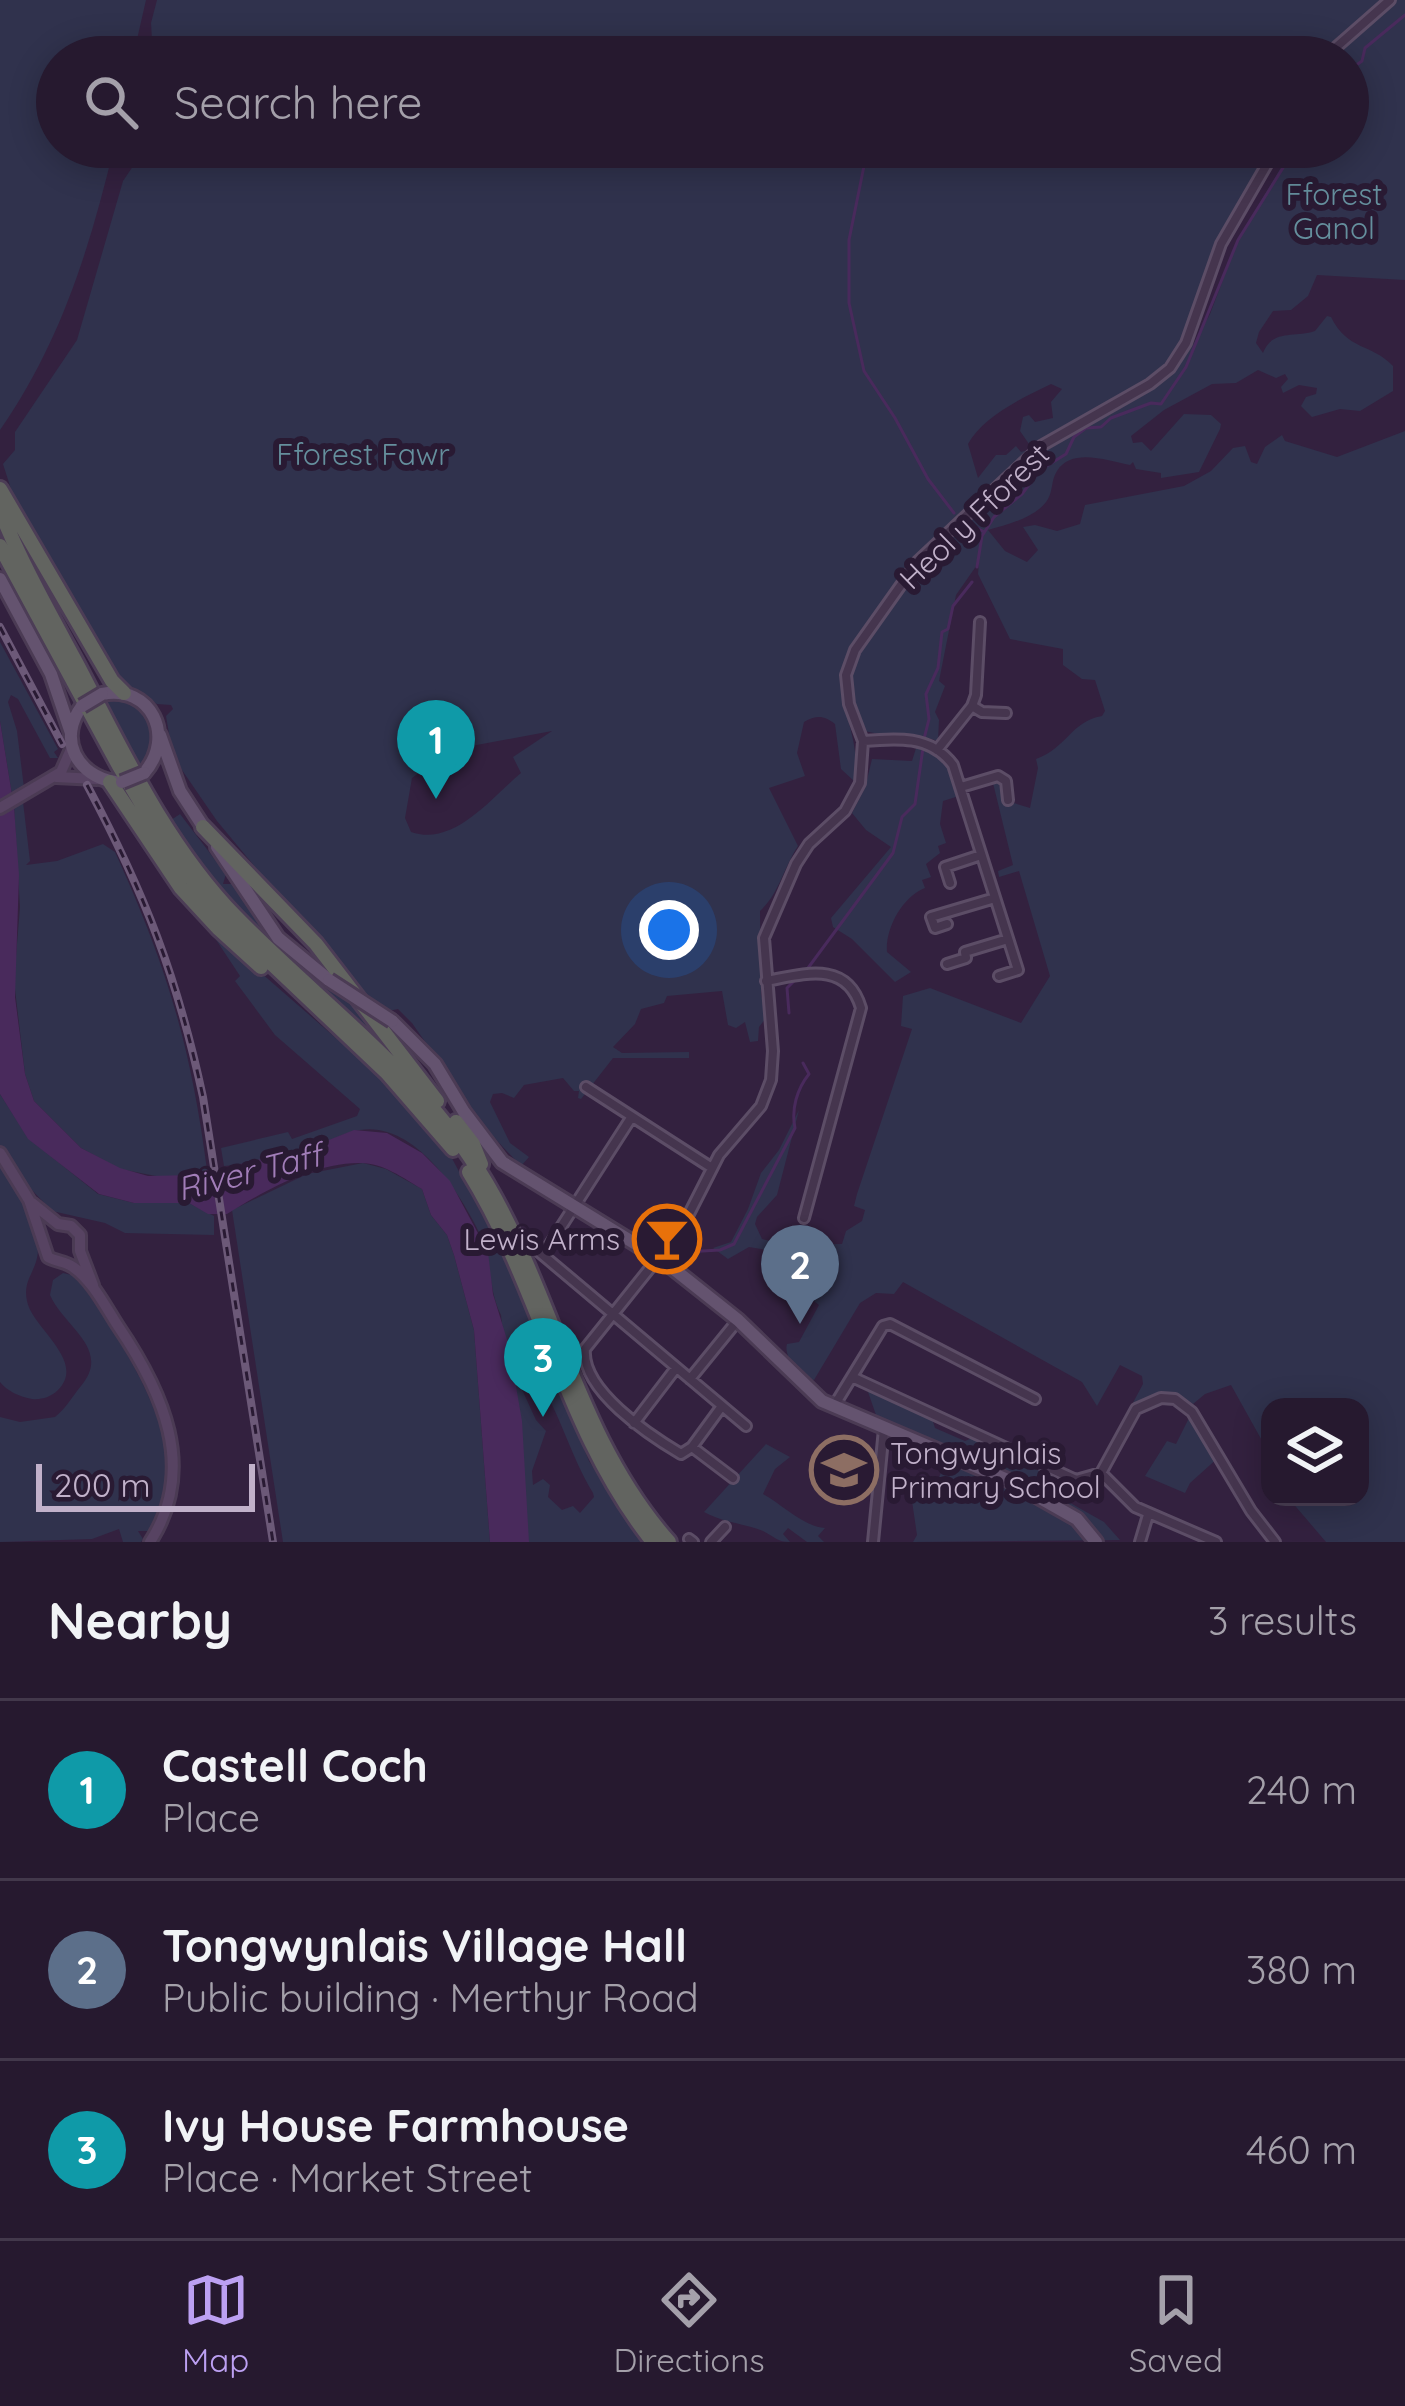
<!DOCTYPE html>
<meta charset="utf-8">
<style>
:root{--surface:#26192f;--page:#2e2237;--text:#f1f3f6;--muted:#a4a0aa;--line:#42384b;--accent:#bca0f2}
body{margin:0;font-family:Quicksand,sans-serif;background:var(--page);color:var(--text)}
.controls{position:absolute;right:36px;bottom:36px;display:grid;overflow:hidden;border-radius:24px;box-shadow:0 6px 30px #0003}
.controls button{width:108px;height:108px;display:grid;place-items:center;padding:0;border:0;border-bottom:3px solid var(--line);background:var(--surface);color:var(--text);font:60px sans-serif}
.scale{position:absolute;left:36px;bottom:30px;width:219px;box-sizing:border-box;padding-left:12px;border:6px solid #c1b1ca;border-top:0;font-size:33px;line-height:42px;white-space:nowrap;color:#c1b1ca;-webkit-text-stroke:9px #291a33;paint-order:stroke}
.you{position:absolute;left:669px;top:930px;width:42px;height:42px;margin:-30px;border:9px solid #fff;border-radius:50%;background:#1a73e8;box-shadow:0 0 0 18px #1a73e833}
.badge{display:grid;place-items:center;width:78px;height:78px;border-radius:50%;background:var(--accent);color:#fff;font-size:39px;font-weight:700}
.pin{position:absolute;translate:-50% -99px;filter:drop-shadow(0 3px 6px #0008)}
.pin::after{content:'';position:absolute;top:63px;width:42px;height:36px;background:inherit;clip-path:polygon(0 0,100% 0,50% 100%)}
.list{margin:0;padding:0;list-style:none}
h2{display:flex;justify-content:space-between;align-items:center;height:156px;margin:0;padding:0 48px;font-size:51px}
h2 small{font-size:39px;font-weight:400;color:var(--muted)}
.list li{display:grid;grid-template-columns:78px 1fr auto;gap:36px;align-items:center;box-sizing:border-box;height:180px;padding:0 48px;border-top:3px solid var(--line)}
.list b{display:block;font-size:45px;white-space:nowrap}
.list p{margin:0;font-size:39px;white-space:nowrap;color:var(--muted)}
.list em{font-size:39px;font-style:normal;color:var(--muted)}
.icon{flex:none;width:66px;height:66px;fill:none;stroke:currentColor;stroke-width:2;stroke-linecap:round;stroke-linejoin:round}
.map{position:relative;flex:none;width:1405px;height:1542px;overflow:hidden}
.search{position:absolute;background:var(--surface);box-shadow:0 6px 30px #0003;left:36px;right:36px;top:36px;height:132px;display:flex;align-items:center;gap:30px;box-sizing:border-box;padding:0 42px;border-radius:66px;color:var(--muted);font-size:45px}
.sheet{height:696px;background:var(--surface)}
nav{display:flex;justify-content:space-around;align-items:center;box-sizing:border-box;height:168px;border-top:3px solid var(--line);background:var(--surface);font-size:33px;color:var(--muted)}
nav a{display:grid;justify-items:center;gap:6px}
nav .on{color:var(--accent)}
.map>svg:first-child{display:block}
.green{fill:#30324d;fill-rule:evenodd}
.water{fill:#492a5c}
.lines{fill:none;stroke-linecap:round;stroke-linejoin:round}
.stream{stroke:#492a5c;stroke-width:3}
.minor-casing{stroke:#5c4d66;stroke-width:14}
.secondary-casing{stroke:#4b3b54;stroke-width:16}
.primary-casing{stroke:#4b3b54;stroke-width:18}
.trunk-casing{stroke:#4c3d56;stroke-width:20}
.minor{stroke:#45354e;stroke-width:8}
.secondary{stroke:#574362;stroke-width:10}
.primary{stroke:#64536f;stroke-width:12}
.trunk{stroke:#626460;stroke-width:14}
.rail-casing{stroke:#6c5978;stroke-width:8}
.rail{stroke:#291a33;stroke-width:3;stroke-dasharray:9;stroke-linecap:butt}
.primary-bridge-casing{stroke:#4b3b54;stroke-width:18;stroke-linecap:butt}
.primary-bridge{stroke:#64536f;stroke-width:12}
.labels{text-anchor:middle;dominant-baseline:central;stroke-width:12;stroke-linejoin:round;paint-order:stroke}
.park-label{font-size:30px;fill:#658f9d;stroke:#291a33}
.street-label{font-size:30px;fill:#c1b1ca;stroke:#291a33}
.poi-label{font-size:30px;fill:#c1b1ca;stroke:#291a33;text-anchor:end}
.water-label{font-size:33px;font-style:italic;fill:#a17db8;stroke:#291a33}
</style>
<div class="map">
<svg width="1405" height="1542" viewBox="0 0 1405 1542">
<rect width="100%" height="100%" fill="#33213f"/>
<path class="green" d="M0,0H146L133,57H57V147H114C90,248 60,344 0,430Z
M157,0H1405V280L1317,275L1308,296L1291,310L1273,311L1259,332L1256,343L1263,353C1272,329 1294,338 1315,331L1327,316L1331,317C1348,351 1371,343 1393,366V391L1360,411L1340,409L1312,417L1301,406L1306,397L1316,394L1317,388L1299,385L1283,393L1281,387L1288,379L1285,374L1276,378L1258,370L1236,383L1212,384L1164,410L1131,436L1133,443L1142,442L1151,451L1184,414L1211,415L1221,424L1220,429L1199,472L1161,478V473L1136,469L1133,462L1130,465C1108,461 1072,447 1057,471C1051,480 1053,491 1048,499C1038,517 1006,525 988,530L1005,551L1027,562L1038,550L1023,527L1035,525L1057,531L1080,524L1085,505L1184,486L1211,471L1233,448L1245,446L1251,462L1257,464L1265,447L1282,435L1285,441L1337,457L1405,431V1542H1326L1291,1501L1290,1497H1360V1407H1270V1455L1231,1385L1205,1394L1193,1404C1170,1385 1148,1393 1128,1412L1143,1384L1142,1376L1120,1365L1097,1406L1082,1382L903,1282L894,1294L876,1293L860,1303L814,1380C801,1377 783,1357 787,1344L799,1342L819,1305L796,1287L779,1252L749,1247L728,1259L713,1248L731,1242L748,1209L761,1173L779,1150L799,1110L777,1195L757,1217L755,1224L762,1239L786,1245L842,1244L846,1231L862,1221L865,1210L854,1206L857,1194L912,1029L901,1026L903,996L930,988L1021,1023L1050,976L1019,871L999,877L998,871L1013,865L993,783L998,780L1004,800L1030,808L1038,768L1036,759C1067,748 1070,722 1102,716L1105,711L1095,680L1082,679L1063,665V649L1010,639L978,574L979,562L956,595L939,681L945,686L935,712L939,720L938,741C912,732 884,738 858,729L846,675L841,676C841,713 862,744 854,781L841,769L835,724C824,715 816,715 804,722L797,753L805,776L769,788L798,846C784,867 779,894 760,911L761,994L766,1018L759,1027L758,1041L750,1042L745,1022L736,1028L728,1025L722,991L667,996L664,1003L641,1009L635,1024L613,1047L622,1053L689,1052V1058H613L581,1099L578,1098L579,1091H574L563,1078L524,1085L514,1098L502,1093L493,1094L490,1102L510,1143L529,1157L521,1166L485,1128L412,1023L398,1009L388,1011L359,992L217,821L173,757L166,716L173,709L171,705L157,704L114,678L96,638L17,508L3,464L15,450V432L77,340L123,181L146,147H1277L1221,244L1186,342L1191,348L1210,314L1238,240L1293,147H1348V57H153L151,23ZM1051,384L1062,389L1051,402L1053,418L1035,422L1029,415L1023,417L1020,431L1029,444L1028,450L1021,452L1016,446L1006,455H996L978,478L968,444C983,416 1024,397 1051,384ZM552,731L513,757L521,773C491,798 454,847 411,832L405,818L412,778L450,750Z
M0,642L58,749L54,752L58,758H50L18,699L11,695L8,702L17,731L24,788L12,795L0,721Z
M118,699C153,708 163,738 141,767L105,700Z
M917,745L944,760L959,796L943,801L940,824L946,843L938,846L940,853L926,864L931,877L922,880L925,888C902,897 885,929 887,952L911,972L895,982L852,939L833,927L831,918L891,847L866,830L852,813L865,788L872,759L912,761Z
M23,802L30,861L26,865L57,861L103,844L115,852C167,966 191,1047 207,1170L166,1178L120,1169L81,1148L34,1101L25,1074L14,981L20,907L14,807Z
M180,814L226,874L223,884H233L279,947L347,998L402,1065C323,986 232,916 171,820Z
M207,926L391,1086L446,1147L509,1266L589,1461L641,1542H527L501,1315C488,1290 492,1260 480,1234C460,1192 414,1121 360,1130C345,1132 330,1141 316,1146C286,1155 254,1163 224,1166L221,1148L288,1132L292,1139L357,1116L360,1109L275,1035L235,981L240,976ZM535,1374C560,1412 569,1453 593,1493L594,1497L580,1513L573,1506L562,1510L548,1497L550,1485L543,1479L533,1485L532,1471L546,1431L536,1420L519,1383L520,1379Z
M0,1094L28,1138L98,1194L134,1203H189L214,1216V1235L125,1233L105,1223L52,1211L26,1184L22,1185C26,1207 42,1236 37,1258C33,1275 23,1282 27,1301C32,1328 87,1361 58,1390C51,1397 41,1400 32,1399C20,1397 7,1391 0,1382Z
M363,1163L386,1169L422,1189L431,1215L447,1235L454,1255L474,1330L490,1542H283L232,1210L307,1174Z
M63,1273L76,1276C110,1325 162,1399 167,1460C168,1483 160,1504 152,1525L148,1531H138L143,1539L141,1542H123L119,1529L92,1539L0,1542V1417L20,1422L55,1417C66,1408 72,1397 81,1386C112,1349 64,1327 50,1295L53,1280Z
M867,1389L931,1415L935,1428L965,1441L977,1436L1064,1480L1065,1500L1104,1522L1120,1540L913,1542L917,1535L912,1501L935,1487L950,1451L876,1415Z
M1192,1412L1219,1457L1190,1483L1185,1493L1145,1476L1167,1441L1176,1444Z
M766,1444L790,1457L775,1469L763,1494C783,1505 804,1527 825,1528L818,1536L824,1542H807L788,1528L783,1534L790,1542C777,1542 775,1537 763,1531C743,1523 724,1523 704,1512Z"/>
<path class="water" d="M0,721L14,807L19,875L15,997L25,1074L34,1101L81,1148L120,1168L148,1176L194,1175L311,1147L354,1130L387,1133L422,1153L450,1181L488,1252L493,1294L509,1346L522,1421L529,1542H490L474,1330L454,1255L447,1235L431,1215L422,1189C403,1178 383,1163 361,1163C315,1162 264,1191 227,1214H208L189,1203H134L99,1194L28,1139L0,1094Z"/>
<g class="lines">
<path class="stream" d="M1348,71L1362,61L1365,48L1405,15
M862,147L864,166L849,240V303L864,371L895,418L928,479L954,513
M970,524L984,532
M977,567L982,536L994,517L1022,494L1040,470L1066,454L1074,437L1086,428L1101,427L1111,418L1151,403L1161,404L1186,367L1238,240L1296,147
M924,739L929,719L926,694L938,668L942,632L948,629L953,606L972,582
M808,968L893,853L902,817L915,804L923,748
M789,1013L787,988L794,981
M685,1252L720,1250L734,1244L795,1128C791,1109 797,1089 809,1074L803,1063"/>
<defs>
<path id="minor" d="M1325,57L1390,0
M972,706L982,712L1006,713
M863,741C896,738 931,735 953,765L1018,970L999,976
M937,750L972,706L976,695L980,622
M961,787L998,776L1006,781L1008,800
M950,883L945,867L981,855
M947,924L935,928L931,917L995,898
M947,964L966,958L965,952L1008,939
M766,981C804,974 847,960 861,1008L804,1218
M586,1087L712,1168
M538,1251L746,1426
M543,1255L631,1118
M658,1258L585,1349C581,1390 649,1435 681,1454L692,1447L722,1406
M665,1261L719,1155L761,1106L771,1080L773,1051L764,938L796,864L809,844L845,811L860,783L863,741L849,704L846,675L855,650L918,561L1041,446L1150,384L1170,368L1186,343L1221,244L1277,147
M852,1377L1076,1480L1101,1473L1136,1409L1161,1398L1175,1399L1192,1412L1251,1511L1275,1542
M690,1379L738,1320
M834,1406L883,1326L890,1324L1035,1399
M634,1423L676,1368
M692,1447L733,1478
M1101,1473L1135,1507L1216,1542
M689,1539L693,1542
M711,1542L725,1527
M873,1542L884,1429
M1140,1542L1148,1515"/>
<path id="secondary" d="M56,777L97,779
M0,808L61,772L72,747
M0,1153L29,1200L48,1257C56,1262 65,1261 73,1267C92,1280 105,1306 118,1326C162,1391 198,1468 150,1542
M32,1203L58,1224L71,1226L80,1235V1251L93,1285"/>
<path id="primary" d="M0,579L51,674L71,733
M102,694C151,684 176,737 144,773
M82,706C57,739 77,776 115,782
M160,735L180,791L206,831
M217,847L278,938L329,980
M392,1021L435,1064L464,1112L502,1162L665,1262L738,1320L822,1401L1010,1481L1077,1519L1096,1542"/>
<path id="trunk" d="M0,489L112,681L124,693
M0,510C21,563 50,614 77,664C123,752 166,845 236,917C314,997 407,1064 470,1157C552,1278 570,1431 669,1542
M0,546L119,766L173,857L232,926L387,1073L453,1149
M110,782L181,888L218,928L261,967
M203,827L316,944L437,1101
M456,1122L473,1144L481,1164
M469,1172C542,1290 565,1432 653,1542"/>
</defs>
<use href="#minor" class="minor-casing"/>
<use href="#secondary" class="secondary-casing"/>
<use href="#primary" class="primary-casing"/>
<use href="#trunk" class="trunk-casing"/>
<use href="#minor" class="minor"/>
<use href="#secondary" class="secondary"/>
<use href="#primary" class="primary"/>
<use href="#trunk" class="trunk"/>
<defs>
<path id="rail" d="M0,627L62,744
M87,785C145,894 177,976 203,1097L273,1542"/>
</defs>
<use href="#rail" class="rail-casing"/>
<use href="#rail" class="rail"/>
<defs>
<path id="primary-bridge" d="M82,706L102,694
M122,782L144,773
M329,980L392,1021"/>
</defs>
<use href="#primary-bridge" class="primary-bridge-casing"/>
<use href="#primary-bridge" class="primary-bridge"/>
</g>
<defs>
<symbol id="bar-ring" viewBox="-11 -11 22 22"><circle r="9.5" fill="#291a33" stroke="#e8710a" stroke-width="1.5"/><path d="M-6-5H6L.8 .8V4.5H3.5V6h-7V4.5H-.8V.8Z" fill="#e8710a"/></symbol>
<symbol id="school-ring" viewBox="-11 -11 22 22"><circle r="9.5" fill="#291a33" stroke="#8d6e63" stroke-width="1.5"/><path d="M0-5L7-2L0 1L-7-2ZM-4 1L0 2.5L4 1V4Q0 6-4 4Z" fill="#8d6e63"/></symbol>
</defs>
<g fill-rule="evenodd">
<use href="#bar-ring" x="629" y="1201" width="76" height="76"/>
<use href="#school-ring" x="806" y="1432" width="76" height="76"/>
</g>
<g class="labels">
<g class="park-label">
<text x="1334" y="194">Fforest<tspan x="1334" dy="34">Ganol</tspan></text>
<text x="363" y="454">Fforest Fawr</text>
</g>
<g class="street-label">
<text transform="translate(974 516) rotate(-44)">Heol y Fforest</text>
</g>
<g class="poi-label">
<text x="620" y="1239">Lewis Arms</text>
<text x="890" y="1453" text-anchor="start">Tongwynlais<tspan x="890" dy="34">Primary School</tspan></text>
</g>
<g class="water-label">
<text transform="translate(249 1171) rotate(-14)">River Taff</text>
</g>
</g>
</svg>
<div class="controls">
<button><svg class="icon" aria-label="layers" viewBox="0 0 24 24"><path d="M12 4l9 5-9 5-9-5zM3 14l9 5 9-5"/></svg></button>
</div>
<div class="scale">200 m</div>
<div class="you"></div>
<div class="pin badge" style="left:436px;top:799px;background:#0f9aa8">1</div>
<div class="pin badge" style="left:800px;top:1324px;background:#5c6f8a">2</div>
<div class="pin badge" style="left:543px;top:1417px;background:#0f9aa8">3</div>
<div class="search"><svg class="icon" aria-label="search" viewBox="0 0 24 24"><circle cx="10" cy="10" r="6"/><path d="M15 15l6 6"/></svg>Search here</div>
</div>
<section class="sheet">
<h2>Nearby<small>3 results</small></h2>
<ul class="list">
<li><span class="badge" style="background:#0f9aa8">1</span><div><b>Castell Coch</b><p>Place</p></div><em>240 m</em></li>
<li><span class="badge" style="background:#5c6f8a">2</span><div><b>Tongwynlais Village Hall</b><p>Public building · Merthyr Road</p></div><em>380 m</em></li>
<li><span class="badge" style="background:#0f9aa8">3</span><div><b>Ivy House Farmhouse</b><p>Place · Market Street</p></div><em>460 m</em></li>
</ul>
</section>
<nav>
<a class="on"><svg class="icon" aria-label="map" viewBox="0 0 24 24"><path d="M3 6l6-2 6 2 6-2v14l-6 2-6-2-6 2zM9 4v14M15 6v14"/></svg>Map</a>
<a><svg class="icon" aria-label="directions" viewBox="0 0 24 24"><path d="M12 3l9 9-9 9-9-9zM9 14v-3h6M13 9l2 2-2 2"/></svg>Directions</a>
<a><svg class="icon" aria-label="saved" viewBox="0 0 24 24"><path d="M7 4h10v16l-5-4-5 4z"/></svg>Saved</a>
</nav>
